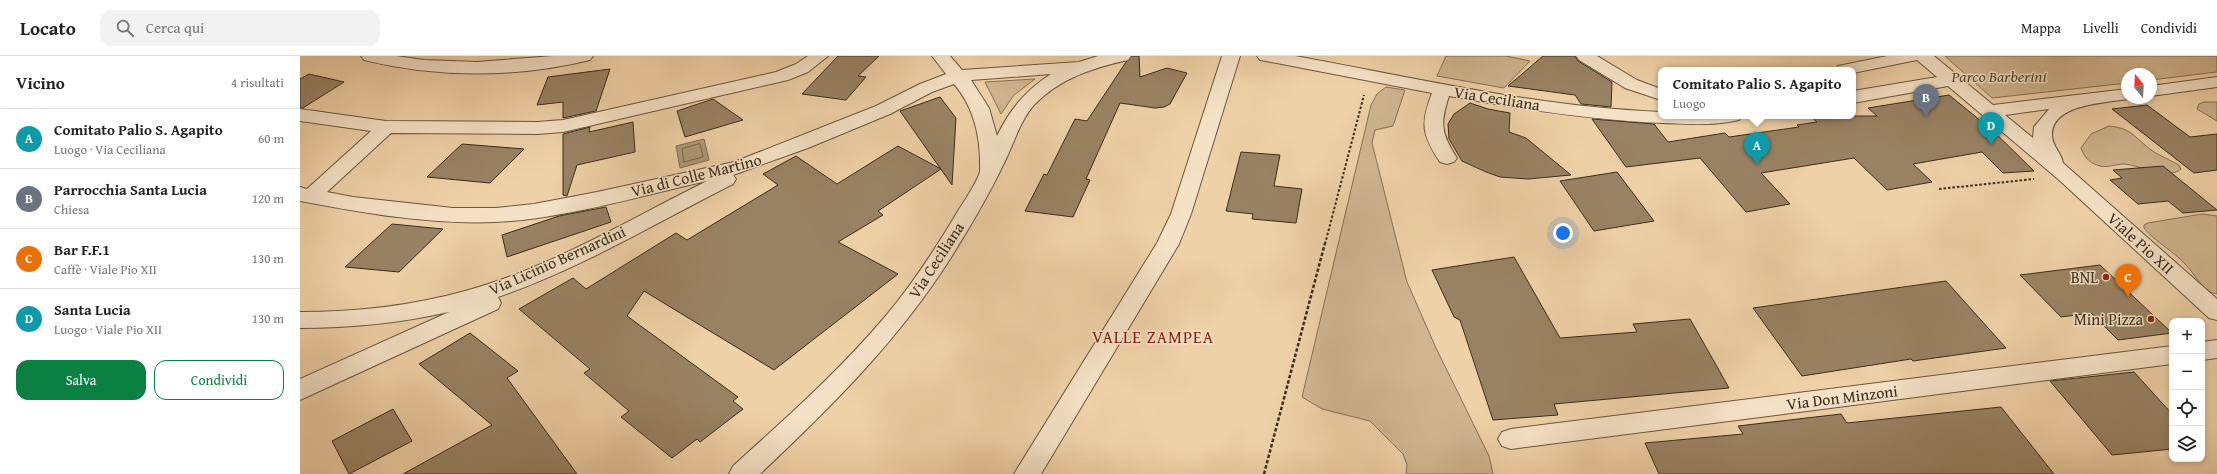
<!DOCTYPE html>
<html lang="it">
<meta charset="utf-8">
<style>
:root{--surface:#fff;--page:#f2f2f2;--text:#222;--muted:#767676;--line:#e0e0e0;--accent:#0b8043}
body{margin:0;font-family:"Gentium Book Plus",serif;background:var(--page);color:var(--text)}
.controls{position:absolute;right:12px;bottom:12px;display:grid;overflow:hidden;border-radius:8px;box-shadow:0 2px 6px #0003}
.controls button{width:36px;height:36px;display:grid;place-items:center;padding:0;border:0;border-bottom:1px solid var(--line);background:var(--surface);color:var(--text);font:20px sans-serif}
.compass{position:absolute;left:1821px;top:12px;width:36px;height:36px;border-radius:50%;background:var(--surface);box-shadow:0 2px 6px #0003;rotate:342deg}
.you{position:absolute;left:1263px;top:177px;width:14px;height:14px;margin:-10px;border:3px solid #fff;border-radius:50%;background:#1a73e8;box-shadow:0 0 0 6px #1a73e833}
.badge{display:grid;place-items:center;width:26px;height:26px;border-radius:50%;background:var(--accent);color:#fff;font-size:13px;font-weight:700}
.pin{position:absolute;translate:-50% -33px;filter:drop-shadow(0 1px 2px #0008)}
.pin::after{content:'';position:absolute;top:21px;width:14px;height:12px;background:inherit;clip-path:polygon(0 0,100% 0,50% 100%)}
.popup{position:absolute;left:1358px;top:11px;width:198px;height:52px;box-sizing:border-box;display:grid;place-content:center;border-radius:8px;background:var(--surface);filter:drop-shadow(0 1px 3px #0005);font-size:13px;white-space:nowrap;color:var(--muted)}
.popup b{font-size:15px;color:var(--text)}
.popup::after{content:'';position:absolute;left:50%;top:100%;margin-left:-8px;border:8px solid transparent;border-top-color:var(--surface)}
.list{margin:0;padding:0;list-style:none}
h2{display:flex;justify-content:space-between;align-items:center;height:52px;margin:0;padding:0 16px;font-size:17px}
h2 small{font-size:13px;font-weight:400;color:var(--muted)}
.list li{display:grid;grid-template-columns:26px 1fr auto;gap:12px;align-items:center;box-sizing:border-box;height:60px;padding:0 16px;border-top:1px solid var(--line)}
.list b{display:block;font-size:15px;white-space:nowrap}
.list p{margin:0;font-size:13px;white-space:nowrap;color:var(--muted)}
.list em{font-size:13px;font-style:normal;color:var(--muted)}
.actions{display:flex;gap:8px;padding:12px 16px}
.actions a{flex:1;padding:9px 0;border:1px solid var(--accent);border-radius:12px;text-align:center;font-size:14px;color:var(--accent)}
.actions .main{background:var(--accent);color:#fff}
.icon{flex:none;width:22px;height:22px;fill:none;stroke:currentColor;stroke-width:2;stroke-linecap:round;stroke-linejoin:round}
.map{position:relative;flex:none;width:1917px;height:418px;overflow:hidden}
header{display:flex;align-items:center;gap:24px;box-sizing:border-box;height:56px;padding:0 20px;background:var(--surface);border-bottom:1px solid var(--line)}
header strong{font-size:19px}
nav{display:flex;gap:22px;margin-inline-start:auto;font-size:14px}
.search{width:280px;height:36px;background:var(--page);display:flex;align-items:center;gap:10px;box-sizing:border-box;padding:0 14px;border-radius:12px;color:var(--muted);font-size:15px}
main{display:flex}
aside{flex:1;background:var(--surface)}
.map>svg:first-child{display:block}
.green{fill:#d0b58f;stroke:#867055}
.water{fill:#b29977;stroke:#826d52}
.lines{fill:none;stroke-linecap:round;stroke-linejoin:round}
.shore{stroke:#766249;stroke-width:1}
.building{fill:#998264;stroke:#3b2c1b}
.minor-casing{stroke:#68553e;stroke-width:2}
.path-far1{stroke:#3b2c1b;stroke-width:2;stroke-dasharray:2.5 2;stroke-linecap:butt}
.path{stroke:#3b2c1b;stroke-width:2.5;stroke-dasharray:3.5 2;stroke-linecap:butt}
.minor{fill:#f5e1c6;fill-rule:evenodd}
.poi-dot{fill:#8f2418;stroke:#f5e1c6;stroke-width:1.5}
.labels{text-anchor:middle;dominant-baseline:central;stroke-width:3;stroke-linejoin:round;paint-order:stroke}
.park-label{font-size:16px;font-style:italic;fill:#594732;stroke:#f5e1c6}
.street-label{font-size:16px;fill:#3b2c1b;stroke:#f5e1c6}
.poi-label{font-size:16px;fill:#3b2c1b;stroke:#f5e1c6;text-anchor:end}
.neighbourhood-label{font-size:17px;letter-spacing:1px;fill:#7a1f14;stroke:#f5e1c6}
</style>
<header>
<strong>Locato</strong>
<div class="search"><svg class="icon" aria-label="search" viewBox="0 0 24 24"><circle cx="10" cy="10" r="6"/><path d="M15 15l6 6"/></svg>Cerca qui</div>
<nav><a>Mappa</a><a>Livelli</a><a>Condividi</a></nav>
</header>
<main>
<aside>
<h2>Vicino<small>4 risultati</small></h2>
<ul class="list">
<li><span class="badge" style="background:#0f9aa8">A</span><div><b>Comitato Palio S. Agapito</b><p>Luogo · Via Ceciliana</p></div><em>60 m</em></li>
<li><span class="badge" style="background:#6b7280">B</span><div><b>Parrocchia Santa Lucia</b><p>Chiesa</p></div><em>120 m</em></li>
<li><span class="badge" style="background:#e8710a">C</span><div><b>Bar F.F.1</b><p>Caffè · Viale Pio XII</p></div><em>130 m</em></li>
<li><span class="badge" style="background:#0f9aa8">D</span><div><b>Santa Lucia</b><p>Luogo · Viale Pio XII</p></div><em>130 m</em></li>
</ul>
<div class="actions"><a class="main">Salva</a><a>Condividi</a></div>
</aside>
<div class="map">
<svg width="1917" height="418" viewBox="0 0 1917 418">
<rect width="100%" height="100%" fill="#efd1a7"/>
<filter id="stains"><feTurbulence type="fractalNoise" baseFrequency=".005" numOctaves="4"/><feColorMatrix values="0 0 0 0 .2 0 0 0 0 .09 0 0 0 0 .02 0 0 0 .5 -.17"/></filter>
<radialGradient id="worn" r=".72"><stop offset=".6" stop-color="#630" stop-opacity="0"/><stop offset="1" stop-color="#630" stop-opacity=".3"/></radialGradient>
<path class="green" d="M1146,0H1206L1230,5L1204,32L1137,20Z
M1645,0H1917V16L1851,24V18H1827V27L1692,42Z
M735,23L714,39L701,58L685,26Z
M1086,31L1105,34L1093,70L1075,74L1072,87L1107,226L1136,292L1189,400L1193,418H1106L1107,409L1103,398L1070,365L1022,353L1002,341L1071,49L1077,38Z
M1904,46H1917V65L1897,53L1899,48Z
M1809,70C1829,72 1832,78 1846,90C1855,98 1868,103 1879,109L1881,113C1867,125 1840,109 1824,108C1815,108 1806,113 1797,109C1789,107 1783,99 1781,92L1791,78Z
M1902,158L1917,160V238C1902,236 1896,219 1886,209C1874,195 1856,187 1844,172V169L1848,167Z"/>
<path class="water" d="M404,83L409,104L380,112L376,90Z"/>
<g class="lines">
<path class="shore" d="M400,88L403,101L384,106L382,93Z"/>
</g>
<path class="building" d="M538,0H579L558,20L566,21L546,44L502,38Z
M832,0H839L840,21L867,12L887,17L870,48L864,51L855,52L820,47L786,123L790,124L773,161L725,155L744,118L747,119L775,63L787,65L826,6Z
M1243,0H1275L1278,5L1312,26L1311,51L1281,48L1275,39L1208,30Z
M310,13L296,55L263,62V46L237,49L248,21Z
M9,18L44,26L3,52H0V23Z
M1649,39L1681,65H1683L1734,115L1703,117L1682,96L1613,108L1632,126L1587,134L1554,102L1461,117L1490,148L1446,156L1400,102L1326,111L1292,63L1354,68L1368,86L1425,77L1429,81L1499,71L1497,69L1517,66L1510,60H1577L1568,52Z
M640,41L656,62L652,129L600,55Z
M413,43L443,64L385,81L377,55Z
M1170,47L1188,53L1210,57L1209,76L1226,82L1271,119L1228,123L1200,121L1186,116L1162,105L1149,83L1148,68L1154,58Z
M1847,49L1890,81L1917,78V114L1894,117L1812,53Z
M333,66L335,96L277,109L267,140L263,139V78L290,71L289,76Z
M162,88L224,93L190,127L127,121Z
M598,90L641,113L578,155L583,159L538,186L598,218L474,314L344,235L327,260L438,341L433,345L443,353L400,386L397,383L372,402L321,361L329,355L284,317L290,313L219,253L273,222L286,233L376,177L387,184L478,129L463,118L496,100L537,128Z
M941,96L980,99L974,130L1002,133L996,167L952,163L953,158L926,155Z
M1863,110L1917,154L1883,157L1868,145L1838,148L1810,124L1822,122L1813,114Z
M1317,116L1354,165L1294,175L1260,125Z
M306,151L311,166L207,201L202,179L259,160Z
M92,168L143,173L99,216L45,211Z
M1214,201L1260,282L1337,276L1333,268L1390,263L1429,332L1254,348L1258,359L1193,364L1160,264L1154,261L1132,214Z
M1800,209L1872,277L1818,284L1791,257L1761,261L1720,219Z
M1646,225L1706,292L1613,305L1611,303L1502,320L1453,252Z
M170,277L218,315L207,322L277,418H103L192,369L119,308Z
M1834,316L1872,358V393L1812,399L1750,325Z
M1701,351L1754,418H1359L1345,387L1443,378L1438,370L1541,358L1547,367Z
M93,353L112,385L49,418L32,385Z"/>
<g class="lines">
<defs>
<path id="minor" d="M61,0H96L124,4L177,6L253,0H293L290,4C217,22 137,22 64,4Z
M508,0H528L508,16L488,24L263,76L237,78L91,77L27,136L53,141L153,152H196L234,148L297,136L434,106L576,50L620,28L646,18L632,0H650L662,14L779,6L798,0H831L828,4C793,12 760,22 734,49C720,65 714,87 705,105C689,139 670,171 650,203C598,285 530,352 460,418H429L433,410C485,363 538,316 584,262C612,229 636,192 658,155C663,147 679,123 680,115C681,84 675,52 654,28L632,36L590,58L508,92L433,119L436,123L433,128C356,167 280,213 198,241L201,247L198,253L0,344V323L149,256C100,267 50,272 0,272V256C56,256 111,250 165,235C250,212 328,164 407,125C340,140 263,163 196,166C131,169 64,157 0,145V131L7,133L71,75L0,65V53L86,65L237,66L263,64L476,16L496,8ZM751,18C726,34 710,53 697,80L689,52L671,24Z
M922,0H940L891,158L879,188L741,418H714L857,187L871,158Z
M957,0H995C1116,22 1237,51 1361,56V60H1441L1439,64C1415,70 1387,68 1363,67C1291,64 1220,53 1149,40C1140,67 1141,78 1157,102L1154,106L1147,108L1140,106C1122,79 1120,68 1132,37L966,5L960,4Z
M1276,0H1297L1337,24L1361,33V44L1325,32L1279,4Z
M1587,0H1634L1693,49L1827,33V42H1833C1811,47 1752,46 1752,79C1752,90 1762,98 1763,107L1917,243V264L1909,262L1758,123L1648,30L1553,47V35L1637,21L1617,4L1553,17V14H1535L1538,10ZM1749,53L1734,71L1733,82L1705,59Z
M1917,21V31L1851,40V30Z
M1917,284V302L1902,304V286Z
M1872,290V308L1211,393L1202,390L1198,383L1202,376L1211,373Z"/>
</defs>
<use href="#minor" class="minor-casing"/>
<path class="path-far1" d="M1639,133L1734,123
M1025,188L1064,39"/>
<path class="path" d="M964,418L1025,187"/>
<use href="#minor" class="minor"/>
</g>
<g class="poi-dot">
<circle cx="1806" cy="221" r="4"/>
<circle cx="1851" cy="263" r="4"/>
</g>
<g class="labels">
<g class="park-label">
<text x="1699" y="20">Parco Barberini</text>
</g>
<g class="street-label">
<text transform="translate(1197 42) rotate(9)">Via Ceciliana</text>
<text transform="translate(396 119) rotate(-14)">Via di Colle Martino</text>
<text transform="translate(1841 187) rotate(42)">Viale Pio XII</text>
<text transform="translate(257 204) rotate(-24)">Via Licinio Bernardini</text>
<text transform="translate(636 204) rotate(-57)">Via Ceciliana</text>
<text transform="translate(1542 341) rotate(-7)">Via Don Minzoni</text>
</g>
<g class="poi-label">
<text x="1798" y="221">BNL</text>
<text x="1843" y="263">Mini Pizza</text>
</g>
<g class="neighbourhood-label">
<text x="853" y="280">VALLE ZAMPEA</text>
</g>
</g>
<rect width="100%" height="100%" filter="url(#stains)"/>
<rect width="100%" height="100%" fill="url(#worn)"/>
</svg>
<div class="controls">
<button>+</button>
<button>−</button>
<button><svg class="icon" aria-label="locate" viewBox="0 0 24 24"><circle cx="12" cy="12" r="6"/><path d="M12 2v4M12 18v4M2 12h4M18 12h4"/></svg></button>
<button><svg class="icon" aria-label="layers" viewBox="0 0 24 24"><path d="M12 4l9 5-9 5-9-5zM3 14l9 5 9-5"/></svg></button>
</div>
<svg class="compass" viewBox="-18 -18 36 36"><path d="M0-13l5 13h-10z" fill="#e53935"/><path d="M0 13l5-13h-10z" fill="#767676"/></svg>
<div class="you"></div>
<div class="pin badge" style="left:1457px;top:109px;background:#0f9aa8">A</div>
<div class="popup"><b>Comitato Palio S. Agapito</b>Luogo</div>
<div class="pin badge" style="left:1626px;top:61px;background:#6b7280">B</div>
<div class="pin badge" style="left:1828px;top:241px;background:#e8710a">C</div>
<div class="pin badge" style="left:1691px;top:89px;background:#0f9aa8">D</div>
</div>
</main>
